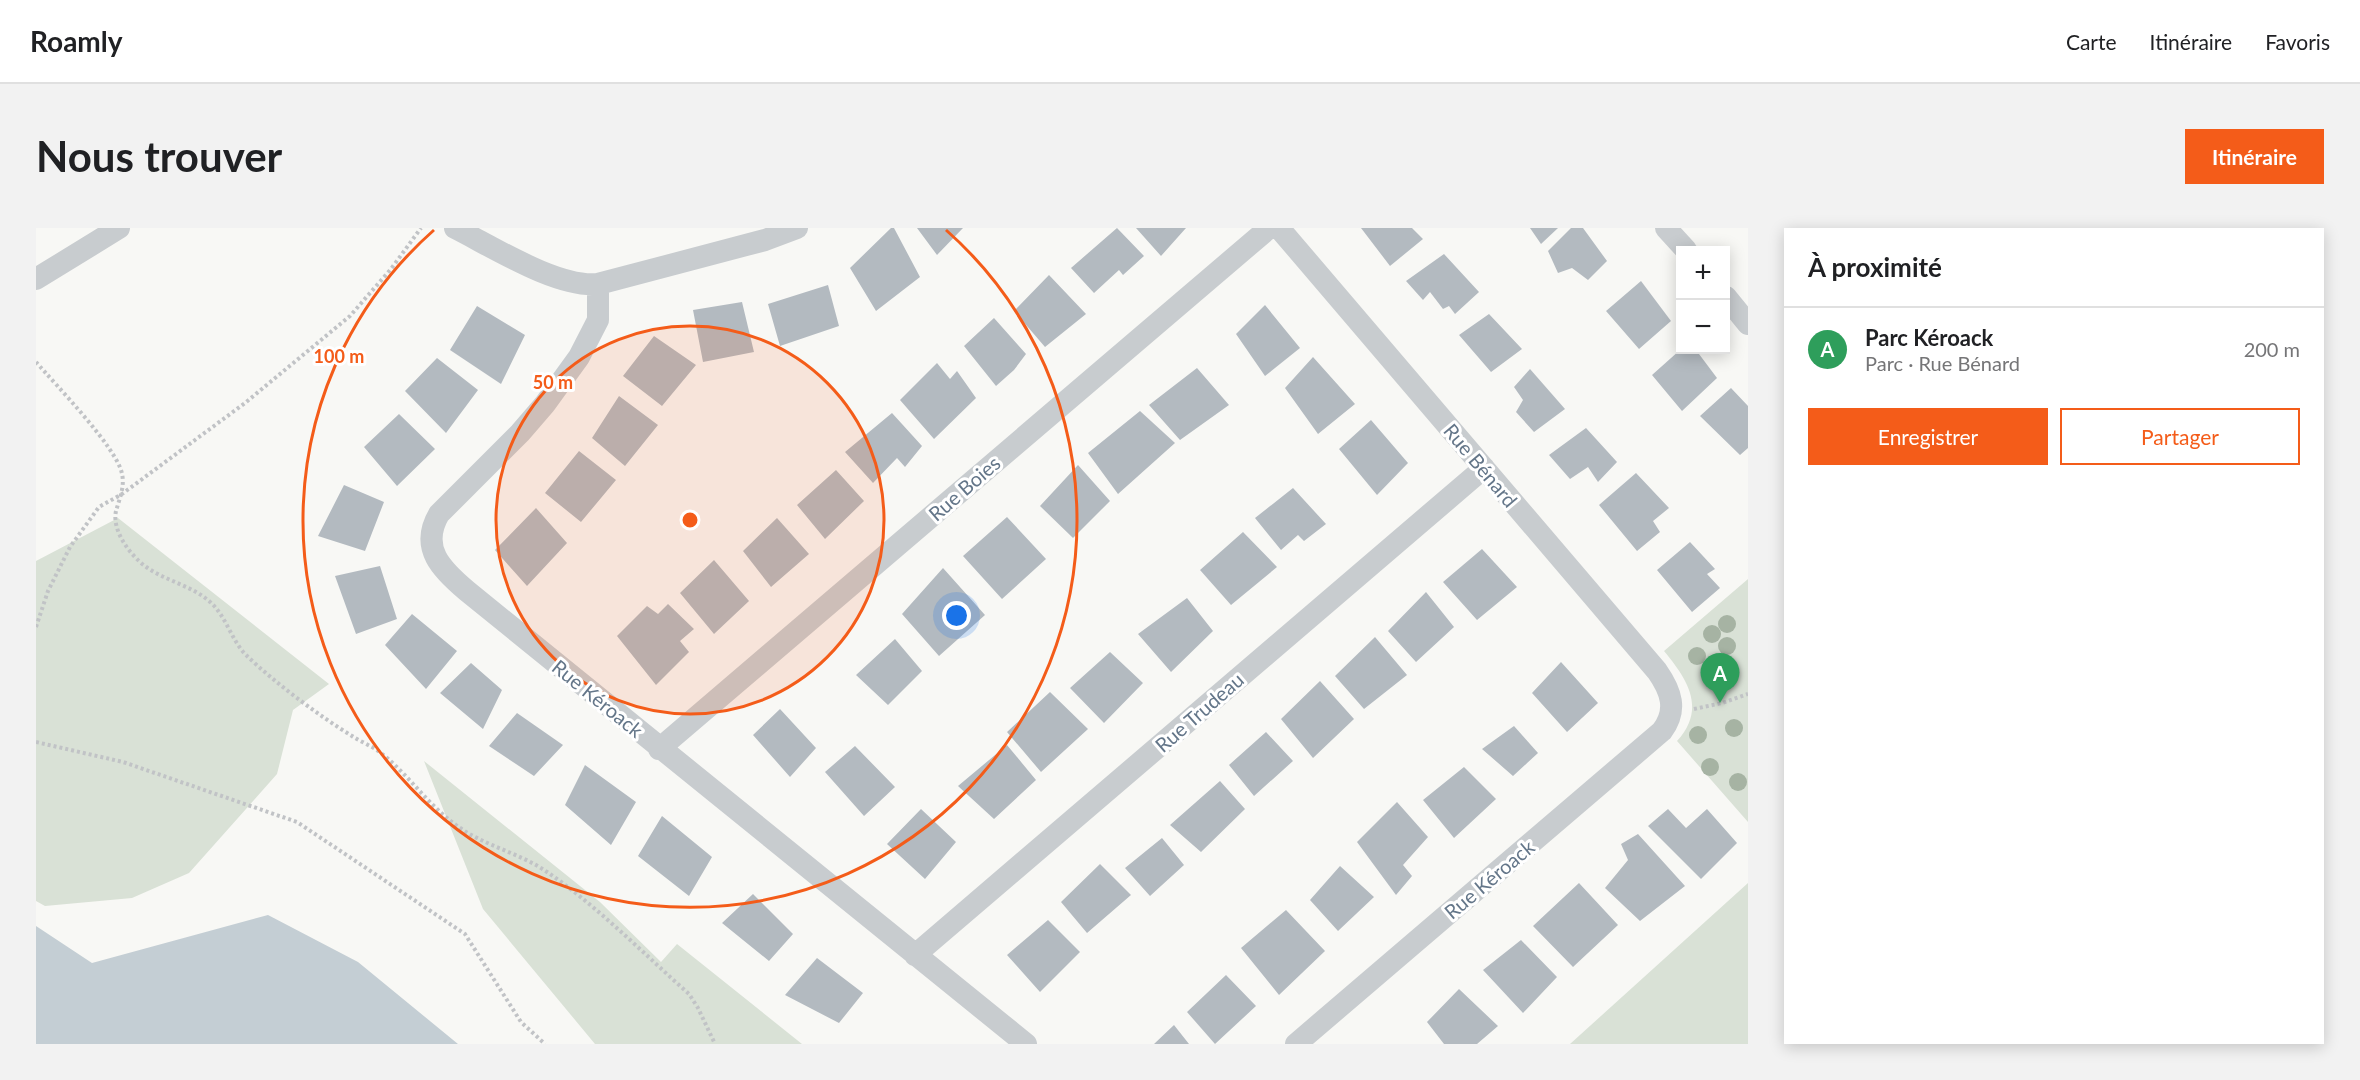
<!DOCTYPE html>
<html lang="fr">
<meta charset="utf-8">
<style>
:root{--surface:#fff;--page:#f2f2f2;--text:#202124;--muted:#757577;--line:#e0e0e0;--accent:#f45c19}
body{margin:0;font-family:Lato,sans-serif;background:var(--page);color:var(--text)}
.controls{position:absolute;right:18px;top:18px;display:grid;overflow:hidden;border-radius:0px;box-shadow:0 3px 15px #0003}
.controls button{width:54px;height:54px;display:grid;place-items:center;padding:0;border:0;border-bottom:2px solid var(--line);background:var(--surface);color:var(--text);font:30px sans-serif}
.you{position:absolute;left:921px;top:388px;width:21px;height:21px;margin:-15px;border:4px solid #fff;border-radius:50%;background:#1a73e8;box-shadow:0 0 0 9px #1a73e833}
.badge{display:grid;place-items:center;width:39px;height:39px;border-radius:50%;background:var(--accent);color:#fff;font-size:20px;font-weight:700}
.pin{position:absolute;translate:-50% -50px;filter:drop-shadow(0 2px 3px #0008)}
.pin::after{content:'';position:absolute;top:32px;width:21px;height:18px;background:inherit;clip-path:polygon(0 0,100% 0,50% 100%)}
.list{margin:0;padding:0;list-style:none}
h2{display:flex;justify-content:space-between;align-items:center;height:78px;margin:0;padding:0 24px;font-size:26px}
h2 small{font-size:20px;font-weight:400;color:var(--muted)}
.list li{display:grid;grid-template-columns:39px 1fr auto;gap:18px;align-items:center;box-sizing:border-box;height:84px;padding:0 24px;border-top:2px solid var(--line)}
.list b{display:block;font-size:22px;white-space:nowrap}
.list p{margin:0;font-size:20px;white-space:nowrap;color:var(--muted)}
.list em{font-size:20px;font-style:normal;color:var(--muted)}
.actions{display:flex;gap:12px;padding:18px 24px}
.actions a{flex:1;padding:14px 0;border:2px solid var(--accent);border-radius:0px;text-align:center;font-size:21px;color:var(--accent)}
.actions .main{background:var(--accent);color:#fff}
.map{position:relative;flex:none;width:1712px;height:816px;overflow:hidden;border-radius:0px}
header{display:flex;align-items:center;gap:36px;box-sizing:border-box;height:84px;padding:0 30px;background:var(--surface);border-bottom:2px solid var(--line)}
header strong{font-size:28px}
nav{display:flex;gap:33px;margin-inline-start:auto;font-size:21px}
.intro{display:flex;align-items:center;justify-content:space-between;box-sizing:border-box;height:144px;padding:0 36px}
h1{margin:0;font-size:42px}
.button{padding:15px 27px;border-radius:0px;background:var(--accent);color:#fff;font-size:21px;font-weight:700}
main{display:flex;gap:36px;padding:0 36px}
aside{flex:1;background:var(--surface);border-radius:0px;box-shadow:0 3px 15px #0003}
.map>svg:first-child{display:block}
.green{fill:#d9e1d6}
.water{fill:#c4ced4}
.building{fill:#b3bac0}
.lines{fill:none;stroke-linecap:round;stroke-linejoin:round}
.path{stroke:#c1c3c6;stroke-width:4;stroke-dasharray:3 3;stroke-linecap:butt}
.minor{stroke:#c8cccf;stroke-width:22}
.tree{fill:#a6b3a3}
.ring{fill:none;stroke:#f45c19;stroke-width:3}
.labels{text-anchor:middle;dominant-baseline:central;stroke-width:6;stroke-linejoin:round;paint-order:stroke}
.street-label{font-size:20px;fill:#647689;stroke:#fff}
.centre{fill:#f45c19;stroke:#fff;stroke-width:3}
.ring-label{font-size:18px;text-anchor:middle;font-weight:bold;fill:#f45c19;stroke:#fff;stroke-width:6;stroke-linejoin:round;paint-order:stroke}
</style>
<header>
<strong>Roamly</strong>
<nav><a>Carte</a><a>Itinéraire</a><a>Favoris</a></nav>
</header>
<div class="intro"><h1>Nous trouver</h1><a class="button">Itinéraire</a></div>
<main>
<div class="map">
<svg width="1712" height="816" viewBox="0 0 1712 816">
<rect width="100%" height="100%" fill="#f8f8f5"/>
<path class="green" d="M82,290L293,456L257,482L241,546L153,645L96,670L9,678L0,673V333Z
M1712,351V594L1641,513C1671,480 1651,451 1628,423Z
M388,533L564,674L625,734L641,716L766,816H559L447,681Z
M1712,655V816H1534Z"/>
<path class="water" d="M232,687L322,734L422,816H0V698L56,735Z"/>
<path class="building" d="M855,0H858L884,49L840,83L814,40Z
M881,0H927L901,27Z
M1081,0L1108,28L1087,47L1083,42L1058,65L1035,40Z
M1100,0H1150L1125,28Z
M1325,0H1376L1387,11L1354,38Z
M1494,0H1522L1505,16Z
M1535,0H1547L1571,33L1552,52L1536,40L1522,45L1512,23Z
M1408,26L1443,64L1419,86L1413,78L1407,81L1394,64L1387,72L1370,53Z
M1013,47L1050,86L1009,119L978,83Z
M1605,53L1635,93L1603,121L1570,83Z
M792,57L803,98L744,118L732,76Z
M706,74L718,124L667,134L657,82Z
M1229,77L1264,120L1229,148L1200,106Z
M441,78L489,107L465,156L414,122Z
M1453,86L1486,121L1455,144L1423,107Z
M958,90L990,126L978,142L960,158L928,118Z
M618,108L660,137L626,178L587,148Z
M1644,122H1660L1681,150L1646,183L1616,147Z
M1277,129L1319,176L1282,206L1249,160Z
M401,130L442,162L410,205L369,163Z
M901,135L914,151L921,143L940,170L898,211L864,172Z
M1161,140L1193,177L1144,212L1113,177Z
M1494,141L1529,181L1498,204L1480,184L1487,172L1478,159Z
M1695,160L1712,178V220L1704,227L1664,188Z
M583,168L622,197L589,238L556,210Z
M1104,183L1139,215L1082,266L1052,225Z
M856,185L886,218L869,239L861,230L837,255L809,224Z
M363,186L399,221L361,258L328,219Z
M1335,192L1372,235L1341,267L1303,221Z
M1550,200L1581,234L1562,254L1552,239L1534,251L1513,227Z
M543,223L580,252L545,294L509,265Z
M1042,237L1074,273L1037,310L1004,278Z
M800,242L828,273L789,311L761,277Z
M1600,245L1633,280L1617,293L1624,304L1601,323L1563,277Z
M308,257L348,274L329,323L282,308Z
M1257,260L1290,296L1268,313L1262,307L1245,322L1219,290Z
M500,280L531,315L491,358L459,322Z
M971,289L1010,331L966,371L927,328Z
M741,290L773,326L735,359L707,323Z
M1207,304L1241,339L1195,377L1164,342Z
M1654,314L1679,341L1671,346L1684,360L1656,384L1621,342Z
M1446,321L1481,359L1441,392L1407,354Z
M678,332L713,373L678,406L644,365Z
M344,338L361,391L320,406L299,348Z
M907,340L949,387L903,428L866,386Z
M1390,364L1418,399L1380,434L1352,403Z
M1151,370L1177,403L1135,444L1102,406Z
M632,376L658,401L644,413L653,424L620,457L581,408L611,378L622,386Z
M376,386L421,423L390,461L349,417Z
M1339,409L1371,447L1328,481L1299,448Z
M859,411L886,443L852,477L820,447Z
M1074,424L1107,455L1068,495L1034,460Z
M1525,434L1562,475L1531,504L1496,465Z
M435,435L466,462L447,501L404,465Z
M1284,453L1318,491L1277,530L1245,491Z
M1014,464L1052,501L1005,544L971,504Z
M744,481L780,520L754,549L717,507Z
M481,485L527,517L498,548L453,518Z
M1478,498L1502,525L1477,548L1446,521Z
M1230,504L1257,533L1218,568L1193,537Z
M971,517L1000,552L958,591L922,558Z
M819,518L859,559L828,588L789,544Z
M549,537L600,574L575,617L529,577Z
M1428,539L1460,571L1418,610L1387,572Z
M1184,553L1209,581L1165,624L1134,597Z
M1361,574L1392,609L1367,637L1376,648L1360,667L1321,614Z
M885,581L920,614L889,651L851,616Z
M1632,581L1650,600L1671,581L1701,615L1665,651L1612,598Z
M626,588L676,629L653,668L602,628Z
M1602,606L1649,658L1604,693L1569,660L1592,632L1585,616Z
M1126,610L1148,637L1114,668L1089,640Z
M1064,636L1095,667L1051,705L1025,674Z
M1304,638L1338,669L1302,703L1274,672Z
M1543,655L1582,697L1537,739L1497,698Z
M717,666L757,706L733,733L686,695Z
M1250,682L1289,723L1243,767L1205,720Z
M1012,692L1044,724L1004,764L971,727Z
M1485,712L1521,749L1487,785L1447,742Z
M781,730L827,765L803,795L749,767Z
M1190,747L1220,778L1179,816L1151,784Z
M1423,761L1462,798L1441,816H1408L1391,794Z
M1138,797L1153,816H1118Z"/>
<g class="lines">
<path class="path" d="M0,134C19,156 82,221 86,246C89,259 83,272 80,283C76,301 91,322 103,333C123,352 152,355 173,373C190,387 195,412 210,427C239,455 282,487 316,508C325,514 336,518 345,525C372,546 391,576 420,597C446,617 481,624 508,642C558,675 608,726 653,766L662,780L679,816
M0,399L12,363L34,319L63,279L86,266L209,175L314,88L355,41L385,0
M1658,481L1686,475L1712,466
M0,514L87,534L261,594L429,706L485,794L509,816"/>
<path class="minor" d="M419,0C457,19 521,60 562,56L729,12L761,0
M1243,0L1621,443C1635,463 1642,482 1626,503L1260,816
M1630,0L1650,22
M0,51L83,0
M562,56V92L543,129L509,176L484,205L403,286C383,320 406,342 431,363L990,816
M1690,69L1712,96
M623,521L1233,0
M879,727L1448,240"/>
</g>
<g class="tree">
<circle cx="1691" cy="396" r="9"/>
<circle cx="1676" cy="406" r="9"/>
<circle cx="1691" cy="418" r="9"/>
<circle cx="1661" cy="428" r="9"/>
<circle cx="1681" cy="451" r="9"/>
<circle cx="1698" cy="500" r="9"/>
<circle cx="1662" cy="507" r="9"/>
<circle cx="1674" cy="539" r="9"/>
<circle cx="1702" cy="554" r="9"/>
</g>
<circle cx="654" cy="292" r="194" fill="#f45c19" fill-opacity=".12"/>
<g class="ring">
<circle cx="654" cy="292" r="194"/>
<path d="M910 2A387 387 0 1 1 398 2"/>
</g>
<g class="labels">
<g class="street-label">
<text transform="translate(1445 237) rotate(50)">Rue Bénard</text>
<text transform="translate(928 260) rotate(-41)">Rue Boies</text>
<text transform="translate(562 470) rotate(39)">Rue Kéroack</text>
<text transform="translate(1163 484) rotate(-41)">Rue Trudeau</text>
<text transform="translate(1453 651) rotate(-40)">Rue Kéroack</text>
</g>
</g>
<circle cx="654" cy="292" r="9" class="centre"/>
<g class="ring-label">
<text x="303" y="135">100 m</text>
<text x="517" y="161">50 m</text>
</g>
</svg>
<div class="controls">
<button>+</button>
<button>−</button>
</div>
<div class="you"></div>
<div class="pin badge" style="left:1684px;top:475px;background:#2e9e5b">A</div>
</div>
<aside>
<h2>À proximité<small></small></h2>
<ul class="list">
<li><span class="badge" style="background:#2e9e5b">A</span><div><b>Parc Kéroack</b><p>Parc · Rue Bénard</p></div><em>200 m</em></li>
</ul>
<div class="actions"><a class="main">Enregistrer</a><a>Partager</a></div>
</aside>
</main>
